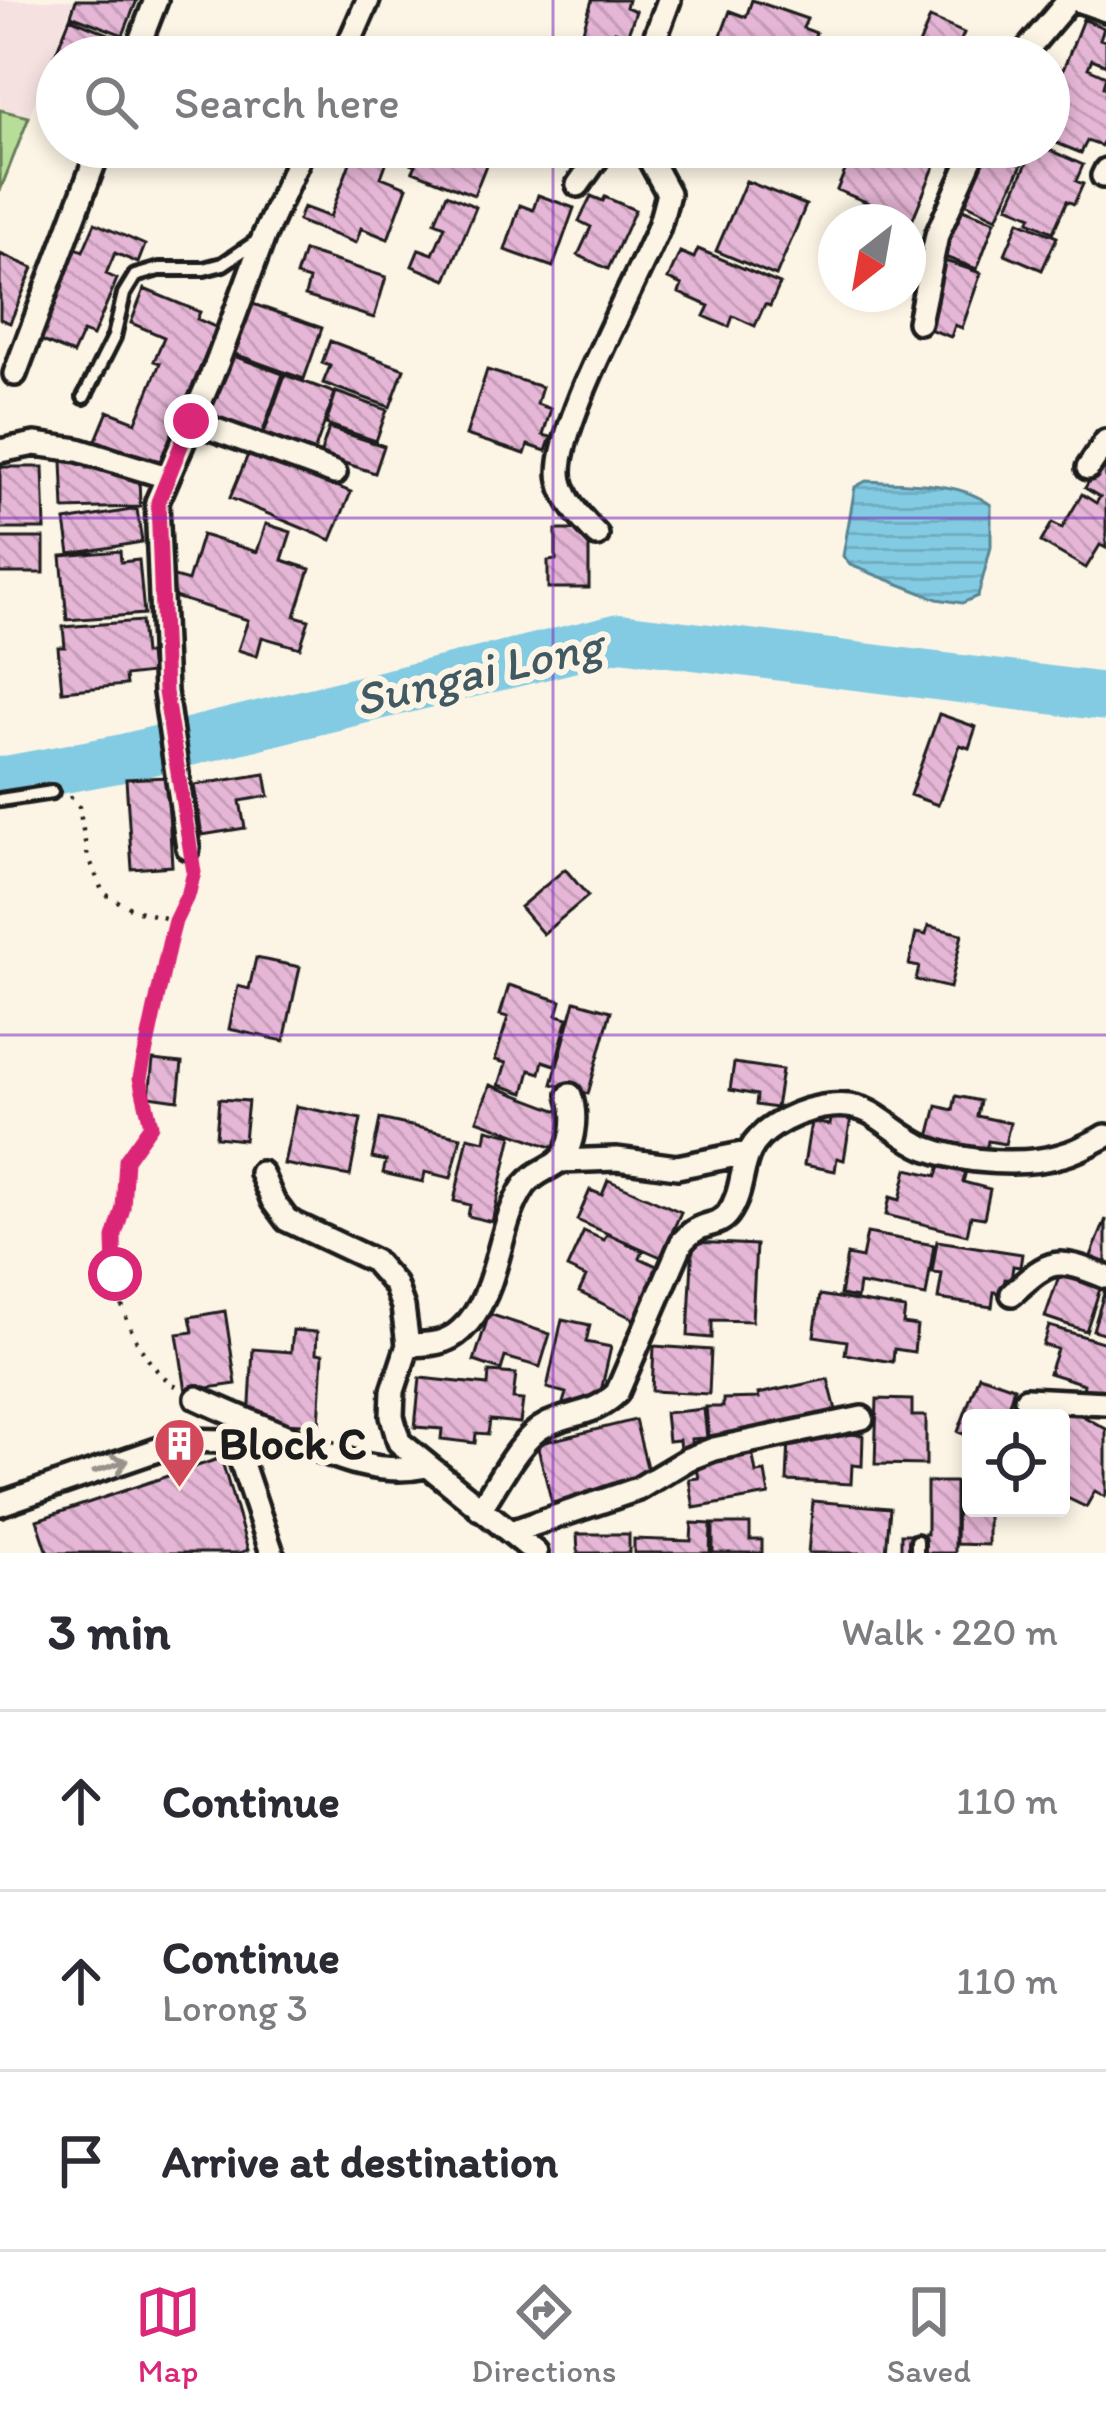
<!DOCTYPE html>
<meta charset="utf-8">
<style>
:root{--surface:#fff;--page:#f7f7f7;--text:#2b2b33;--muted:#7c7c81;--line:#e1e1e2;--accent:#db2777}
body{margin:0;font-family:Itim,sans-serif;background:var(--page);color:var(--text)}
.controls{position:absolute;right:36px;bottom:36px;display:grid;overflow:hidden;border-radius:12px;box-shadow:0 6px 18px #0003}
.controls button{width:108px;height:108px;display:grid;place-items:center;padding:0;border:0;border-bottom:3px solid var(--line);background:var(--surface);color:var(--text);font:60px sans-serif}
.compass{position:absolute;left:818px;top:204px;width:108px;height:108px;border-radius:50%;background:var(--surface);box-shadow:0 6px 18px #0003;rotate:211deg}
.stop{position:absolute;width:36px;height:36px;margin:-27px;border:9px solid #db2777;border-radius:50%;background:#fff}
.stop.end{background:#db2777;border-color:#fff;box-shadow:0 3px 12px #0008}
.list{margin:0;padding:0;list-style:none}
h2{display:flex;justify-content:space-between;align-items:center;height:156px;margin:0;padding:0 48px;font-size:51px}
h2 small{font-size:39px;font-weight:400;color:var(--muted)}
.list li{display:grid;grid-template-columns:78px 1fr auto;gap:36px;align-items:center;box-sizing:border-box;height:180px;padding:0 48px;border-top:3px solid var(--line)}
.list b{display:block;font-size:45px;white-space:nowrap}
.list p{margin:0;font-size:39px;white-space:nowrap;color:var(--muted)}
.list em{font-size:39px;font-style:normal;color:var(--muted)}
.icon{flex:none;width:66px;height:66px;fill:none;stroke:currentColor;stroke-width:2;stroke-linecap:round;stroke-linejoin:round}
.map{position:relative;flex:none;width:1106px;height:1553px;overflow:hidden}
.search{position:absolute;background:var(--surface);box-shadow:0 6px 18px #0003;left:36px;right:36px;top:36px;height:132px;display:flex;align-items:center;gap:30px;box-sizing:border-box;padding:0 42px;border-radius:66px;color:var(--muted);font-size:45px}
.sheet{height:696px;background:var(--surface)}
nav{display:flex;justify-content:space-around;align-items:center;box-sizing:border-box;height:168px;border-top:3px solid var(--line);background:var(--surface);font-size:33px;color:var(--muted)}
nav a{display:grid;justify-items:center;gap:6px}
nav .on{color:var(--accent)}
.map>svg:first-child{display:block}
.built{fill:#f5e2e0}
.green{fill:#b6de99;stroke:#697d5a;stroke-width:3}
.water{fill:url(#water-rules);stroke:#598593;stroke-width:3}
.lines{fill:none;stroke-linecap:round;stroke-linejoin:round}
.river{stroke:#82cbe3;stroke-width:48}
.building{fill:url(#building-back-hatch);stroke:#1c1c1c;stroke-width:3}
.service-casing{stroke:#1c1c1c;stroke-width:20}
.minor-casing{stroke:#1c1c1c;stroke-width:30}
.path{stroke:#1c1c1c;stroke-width:4.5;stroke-dasharray:3 9;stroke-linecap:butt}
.service{stroke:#fcf5e5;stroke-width:10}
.minor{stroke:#fcf5e5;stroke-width:21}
.oneway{stroke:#97938b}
.route{stroke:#db2777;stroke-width:15}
.grid{fill:none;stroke:#7b2cbf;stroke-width:3;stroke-opacity:0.55}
.labels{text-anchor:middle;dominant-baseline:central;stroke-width:12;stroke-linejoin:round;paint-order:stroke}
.poi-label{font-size:45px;font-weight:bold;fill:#1c1c1c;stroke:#fcf5e5;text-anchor:start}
.water-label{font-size:48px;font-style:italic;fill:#405962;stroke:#fcf5e5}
</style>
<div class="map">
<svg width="1106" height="1553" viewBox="0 0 1106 1553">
<defs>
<pattern id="water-rules" width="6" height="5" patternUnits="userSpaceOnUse" patternTransform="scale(3)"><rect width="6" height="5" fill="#82cbe3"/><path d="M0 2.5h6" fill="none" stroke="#70aec2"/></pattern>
<pattern id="building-back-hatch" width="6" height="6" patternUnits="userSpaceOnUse" patternTransform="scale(3)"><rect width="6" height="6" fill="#e6b6d6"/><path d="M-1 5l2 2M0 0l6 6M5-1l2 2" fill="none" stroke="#c59cb7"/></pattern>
</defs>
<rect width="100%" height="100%" fill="#fcf5e5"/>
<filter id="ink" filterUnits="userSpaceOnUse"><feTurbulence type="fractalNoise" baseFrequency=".00833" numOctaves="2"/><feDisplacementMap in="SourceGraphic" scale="24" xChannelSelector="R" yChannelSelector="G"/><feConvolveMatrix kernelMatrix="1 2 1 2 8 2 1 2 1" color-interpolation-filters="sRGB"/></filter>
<g filter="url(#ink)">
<path class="built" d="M0,0H74L0,193Z"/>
<path class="green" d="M0,110L29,117L0,191Z"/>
<path class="water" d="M866,481C906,484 958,480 991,505V547L978,596L962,603L937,599L850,565L843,556L855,487Z"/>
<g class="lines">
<path class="river" d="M0,781L123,758L620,637L1106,697"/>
</g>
<path class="building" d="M76,0H137L123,35L71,15Z
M592,0H628L626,7L636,11L627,36L615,31L607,54L579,44Z
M752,0L807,19L803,28L816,33L808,57H713L730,11L746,17Z
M70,18L123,40L116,57H57V78L47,74Z
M930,18L964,33L959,45L974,52L972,57H914Z
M1083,19L1104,28L1100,39L1106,41V65L1092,59L1088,68L1106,76L1103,87L1106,88V136L1101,146L1087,141L1081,153L1049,140V64L1063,70Z
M361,147H470L473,148L471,153L488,160L474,195L413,171L416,165Z
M855,147H900L936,162L912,221L837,190Z
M983,147H1030L997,218L959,200Z
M1034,147H1043L1083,165L1076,181L1083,184L1074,204L1067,201L1053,232L1029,221L1032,216L1008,206Z
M355,149L387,161L381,177L407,187L388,239L361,228L356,243L298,221L303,207L330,217Z
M746,181L806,205L776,276L716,251Z
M447,194L476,207L446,280L412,266L419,249L433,254L445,226L435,222Z
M538,195L574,208L553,267L505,250L520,205L533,210Z
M591,196L603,201L605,197L635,210L608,269L578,255L591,227L579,221Z
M951,205L995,221L977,269L934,253Z
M1019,221L1057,237L1042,270L1005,254Z
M95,223L145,245L138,263L115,253L106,274L117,279L93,336L83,332L73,354L40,340L57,300L52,298L74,247L83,251Z
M698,249L780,284L770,306L765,304L755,326L733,316L729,327L704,316L709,306L679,293L682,285L668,279L680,252L694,258Z
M304,251L386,277L374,318L305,296L309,280L296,276Z
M0,254L33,268L10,323L0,319Z
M945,261L981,273L962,328L955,325L951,337L926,328L925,315Z
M144,289L200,312L197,319L220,329L164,467L96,440L108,411L136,422L160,363L154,361L164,337L131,323Z
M250,303L322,328L304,379L232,353Z
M330,341L404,369L390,407L323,383L330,366L322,363Z
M228,354L283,374L262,434L207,414Z
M487,370L542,387L537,404L551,409L543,435L551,437L546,451L528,445L525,454L466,435Z
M285,375L335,393L313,455L263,436Z
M336,392L387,410L376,441L326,424Z
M329,428L384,446L375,473L320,455Z
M250,450L351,492L331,540L230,498Z
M1104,457L1106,458V548L1100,545L1086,568L1041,542L1052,523L1062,528L1082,494L1096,503L1100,497L1085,488Z
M62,461H87V468L119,467L120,475H139L140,507L64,509Z
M0,467H43L45,529H0Z
M137,509L142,542L70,554L65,521Z
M266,524L291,532L282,560L310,569L295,616L309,620L300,648L262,637L257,656L238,650L248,620L165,594L171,576L188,581L202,535L257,552Z
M556,530H589V588H548V561L556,560Z
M0,538H44V573H0Z
M120,551L121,562L139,560L144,614L67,620L61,556Z
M141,621L144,654H149L151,673L125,676L126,685L62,691L58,647H65L63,627Z
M939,714L976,727L969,748L960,745L938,805L910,795Z
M265,774L269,796L240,801L245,828L202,835L194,785Z
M167,777L172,866L132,869L126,779Z
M565,869L588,896L543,934L520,907Z
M928,926L962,934L950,988L916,980L919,967L909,965L916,933L926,935Z
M256,958L300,967L284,1041L229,1029L238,986L249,989Z
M509,985L561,1001L557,1015L568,1018L555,1065L543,1061L540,1073L530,1070L524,1093L499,1085L506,1063L495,1060L508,1017L500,1015Z
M575,1001L611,1011L588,1094L552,1084Z
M153,1060L182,1063L178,1100L149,1096Z
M734,1063L782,1070L776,1108L756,1105L757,1095L730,1090Z
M490,1085L567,1114L554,1148L477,1120Z
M956,1096L980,1101L977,1116L1010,1123L1005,1144L988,1141L985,1154L928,1141L937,1106L953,1110Z
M219,1099L248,1101L244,1140L216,1137Z
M296,1106L361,1119L350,1176L284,1164Z
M832,1114L851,1117L844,1160L837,1158L835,1171L804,1165L811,1122L830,1125Z
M380,1119L461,1137L451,1178L425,1172L423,1182L383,1173L386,1161L372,1158Z
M487,1129L512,1135L492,1222L468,1216L470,1205L454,1201L468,1137L485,1141Z
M940,1165L966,1171L963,1182L990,1189L984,1218L971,1216L967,1235L886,1215L890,1197L900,1200L907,1169L937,1176Z
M608,1180L681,1212L661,1257L577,1220L590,1190L602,1195Z
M1106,1219V1268L1089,1261Z
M584,1231L604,1240L607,1234L643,1251L640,1258L661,1268L636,1320L579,1292L586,1277L567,1268Z
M867,1233L934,1245L926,1296L859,1284L857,1298L840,1295L847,1255L862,1258Z
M937,1241L1022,1254L1020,1267L1013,1266L1011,1280L1005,1279L1003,1293L994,1292L992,1307L938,1299L942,1274L932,1273Z
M693,1242L756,1245L752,1321L712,1320V1338L688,1336Z
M1060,1273L1101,1286L1086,1331L1045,1317Z
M1105,1290L1106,1291V1334L1093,1330Z
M820,1295L905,1309L903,1324L917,1326L914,1352L894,1349L893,1362L845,1354L847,1341L814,1336Z
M225,1311L236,1384L186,1391L177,1334L193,1332L190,1317Z
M489,1314L550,1334L540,1367L505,1357L501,1370L474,1361Z
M562,1319L590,1325L586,1342L611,1347L599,1400L591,1398L588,1408L563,1403L566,1393L547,1388Z
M1049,1326L1106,1343V1395L1083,1389L1084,1384L1049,1373L1057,1349L1043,1345Z
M293,1330L317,1332L316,1353L323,1354L319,1425L249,1421L253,1349L291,1352Z
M654,1346L711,1350L709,1394L652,1391Z
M489,1372L516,1374L513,1399L523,1400L520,1423L490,1420L488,1434L476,1433L475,1443L441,1439L442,1429L415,1427L420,1378L488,1385Z
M979,1375L1014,1387L1009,1404L1037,1414L1036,1418H971V1437L958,1432Z
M828,1379L837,1414L752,1441L709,1438L706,1407H723V1399L759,1398L758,1394Z
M877,1399L912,1400V1416H926V1465L875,1464Z
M1063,1405L1106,1429V1495L1105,1497L1095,1491L1086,1507L1061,1495V1418H1055Z
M704,1409L707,1438L691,1439L692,1449L680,1450L679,1440L668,1441L665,1413Z
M635,1420L650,1479L552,1503L537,1444Z
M815,1432L863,1435L862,1466L852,1465L851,1484L787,1481L789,1438L815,1439Z
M752,1451L756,1473L765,1472L769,1495L694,1508L689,1479L699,1478L695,1460Z
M221,1458L248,1550L239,1553H48L37,1520Z
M927,1482H955V1553H901V1534H927Z
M957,1484H971V1508H988V1545L956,1544Z
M813,1501L890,1508L886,1553H808Z
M692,1523L711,1524L710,1553H634V1539L691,1541Z
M713,1524H750V1540H762V1553H713Z
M577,1534H629V1553H578Z"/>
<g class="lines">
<defs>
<path id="service" d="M84,397L114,337L124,294L135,276L159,269H204L223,264L257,241
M0,800L52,792
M917,1541V1553"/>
<path id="minor" d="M1078,0L1106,10
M134,57L156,0
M343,57L368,0
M648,57L669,0
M1021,57L1069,0
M1103,176L1106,170
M578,185L605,147
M919,322L937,235L976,147
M15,374L100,147
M191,421L335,473
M0,451L35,444L78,450L167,477
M1088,468L1106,441
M597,535C582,519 566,503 561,481C550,437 638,278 658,229C662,218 665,205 668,193L643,147
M188,848L165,692L157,502L217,363L264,236L304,147
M560,1161L617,1159L677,1167L747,1153
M261,1173L273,1201L287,1220L374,1261L395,1285L403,1307L408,1345L393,1391L392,1416L399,1442L536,1553
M1012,1294C1051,1258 1056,1257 1106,1277
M408,1345C429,1344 445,1345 461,1330C501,1294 495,1228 525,1185C534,1174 544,1171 555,1164C575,1151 577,1115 570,1095
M197,1398C225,1411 254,1423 283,1435C330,1455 374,1477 427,1466
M1026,1399L1106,1403
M0,1504L186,1440L222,1441L238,1452L272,1553
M480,1509C497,1485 520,1437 546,1425C574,1411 591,1417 617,1393L682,1242C686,1238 690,1233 696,1230C707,1223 720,1225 728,1214C750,1183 733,1152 774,1126C800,1109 843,1097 871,1113C890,1124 906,1140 926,1148C964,1163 1024,1167 1063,1155C1078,1151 1092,1143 1106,1136
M511,1532L638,1489L688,1459L714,1449L862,1418"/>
</defs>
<use href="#service" class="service-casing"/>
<use href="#minor" class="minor-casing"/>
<path class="path" d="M70,796L79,807L87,853L103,893L134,910L173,920
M176,1386C134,1361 108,1285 115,1237C116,1225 122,1213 123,1201C125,1186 123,1168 129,1155C134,1143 145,1137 151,1125L140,1078L169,944L175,921L189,892L193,872"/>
<use href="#service" class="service"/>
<use href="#minor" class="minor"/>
</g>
<defs><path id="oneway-shaft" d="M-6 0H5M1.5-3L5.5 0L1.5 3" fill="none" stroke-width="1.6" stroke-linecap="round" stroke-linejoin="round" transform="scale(3)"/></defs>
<use class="oneway" href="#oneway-shaft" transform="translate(111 1466) rotate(-19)"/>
</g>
<g class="lines" filter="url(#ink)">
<path class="route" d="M115,1274L114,1238L123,1208L126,1160L151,1125L140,1078L169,944L175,921L189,892L194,872L165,692L158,502L191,421"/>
</g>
<path class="grid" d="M553,0V57M553,147V1553M0,518H1106M0,1035H1106"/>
<defs>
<symbol id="building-pin" viewBox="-11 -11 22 30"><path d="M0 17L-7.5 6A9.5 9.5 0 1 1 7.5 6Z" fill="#d1495b" stroke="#fcf5e5"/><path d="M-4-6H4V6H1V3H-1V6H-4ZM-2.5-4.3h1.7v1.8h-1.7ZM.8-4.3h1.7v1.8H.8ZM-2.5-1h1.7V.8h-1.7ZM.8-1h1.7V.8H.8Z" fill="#fff"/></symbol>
</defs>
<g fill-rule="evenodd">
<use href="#building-pin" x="150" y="1414" width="59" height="81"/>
</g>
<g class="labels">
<g class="poi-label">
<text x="219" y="1443">Block C</text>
</g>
<g class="water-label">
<text transform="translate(478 671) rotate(-13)">Sungai Long</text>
</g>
</g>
</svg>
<div class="controls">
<button><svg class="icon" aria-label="locate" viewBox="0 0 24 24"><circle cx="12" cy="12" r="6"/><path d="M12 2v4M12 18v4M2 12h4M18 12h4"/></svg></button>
</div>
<svg class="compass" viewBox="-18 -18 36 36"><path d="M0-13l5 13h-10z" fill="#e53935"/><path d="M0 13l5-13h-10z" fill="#7c7c81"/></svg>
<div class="stop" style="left:115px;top:1274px"></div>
<div class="stop end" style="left:191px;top:421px"></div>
<div class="search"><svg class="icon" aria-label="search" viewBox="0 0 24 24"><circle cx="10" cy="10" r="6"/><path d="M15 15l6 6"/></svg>Search here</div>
</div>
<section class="sheet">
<h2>3 min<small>Walk · 220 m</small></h2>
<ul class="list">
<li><svg class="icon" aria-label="ahead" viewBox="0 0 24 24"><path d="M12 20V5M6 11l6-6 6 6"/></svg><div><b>Continue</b></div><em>110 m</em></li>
<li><svg class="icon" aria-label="ahead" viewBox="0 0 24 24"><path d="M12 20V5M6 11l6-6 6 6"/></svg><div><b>Continue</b><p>Lorong 3</p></div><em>110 m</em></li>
<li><svg class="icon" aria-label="arrive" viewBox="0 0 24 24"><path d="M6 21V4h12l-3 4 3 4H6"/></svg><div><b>Arrive at destination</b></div></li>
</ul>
</section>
<nav>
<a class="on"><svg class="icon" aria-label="map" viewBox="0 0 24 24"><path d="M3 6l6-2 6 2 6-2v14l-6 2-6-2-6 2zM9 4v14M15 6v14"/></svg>Map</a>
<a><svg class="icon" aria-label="directions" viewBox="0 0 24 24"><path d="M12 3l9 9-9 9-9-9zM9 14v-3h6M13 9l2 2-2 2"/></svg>Directions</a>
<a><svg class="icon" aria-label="saved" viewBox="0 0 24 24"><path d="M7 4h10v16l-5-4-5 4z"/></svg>Saved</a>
</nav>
